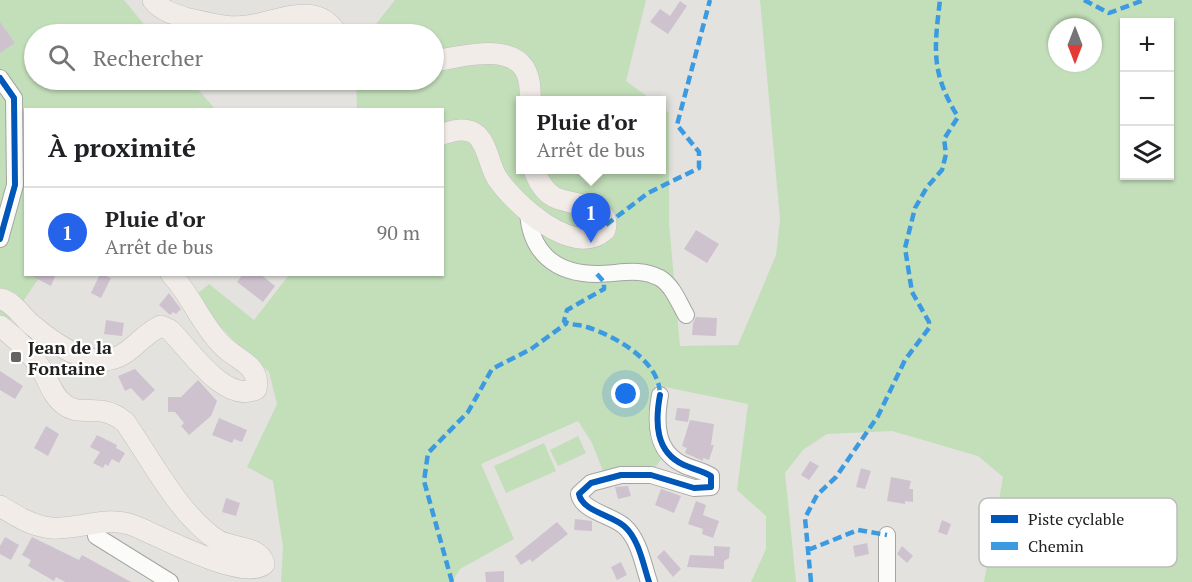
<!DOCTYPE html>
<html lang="fr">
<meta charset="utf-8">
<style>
:root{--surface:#fff;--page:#f6f6f6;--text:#202124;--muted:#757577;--line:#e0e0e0;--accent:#2563eb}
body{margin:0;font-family:"PT Serif",serif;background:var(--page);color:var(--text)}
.controls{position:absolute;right:18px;top:18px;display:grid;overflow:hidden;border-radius:0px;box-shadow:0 2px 4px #0004}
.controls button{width:54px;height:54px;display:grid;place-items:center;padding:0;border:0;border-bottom:2px solid var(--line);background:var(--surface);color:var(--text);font:30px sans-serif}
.compass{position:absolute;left:1048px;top:18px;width:54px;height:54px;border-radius:50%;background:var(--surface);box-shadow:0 2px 4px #0004;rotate:180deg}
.you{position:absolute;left:626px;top:394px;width:21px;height:21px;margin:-15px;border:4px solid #fff;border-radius:50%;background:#1a73e8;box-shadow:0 0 0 9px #1a73e833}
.badge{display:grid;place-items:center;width:39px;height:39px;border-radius:50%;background:var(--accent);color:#fff;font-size:20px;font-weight:700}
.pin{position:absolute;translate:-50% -50px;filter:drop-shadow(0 2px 3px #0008)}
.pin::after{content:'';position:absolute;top:32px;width:21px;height:18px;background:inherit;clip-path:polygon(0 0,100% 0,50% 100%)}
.popup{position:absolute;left:516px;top:96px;width:150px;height:78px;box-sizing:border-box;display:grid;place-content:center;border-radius:0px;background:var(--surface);filter:drop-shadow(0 2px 4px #0005);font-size:20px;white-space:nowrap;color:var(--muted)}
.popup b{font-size:22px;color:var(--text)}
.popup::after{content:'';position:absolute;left:50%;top:100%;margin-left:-12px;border:12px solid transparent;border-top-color:var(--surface)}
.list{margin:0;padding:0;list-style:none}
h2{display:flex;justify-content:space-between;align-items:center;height:78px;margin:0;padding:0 24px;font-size:26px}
h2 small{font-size:20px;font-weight:400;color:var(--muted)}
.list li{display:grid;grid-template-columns:39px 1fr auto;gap:18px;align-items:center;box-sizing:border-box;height:90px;padding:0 24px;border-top:2px solid var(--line)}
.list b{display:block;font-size:22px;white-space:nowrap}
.list p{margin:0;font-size:20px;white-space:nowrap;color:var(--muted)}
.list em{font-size:20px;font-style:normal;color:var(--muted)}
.icon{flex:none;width:33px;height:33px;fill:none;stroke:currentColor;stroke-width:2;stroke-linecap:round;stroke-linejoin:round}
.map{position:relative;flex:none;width:1192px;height:582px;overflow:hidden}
.search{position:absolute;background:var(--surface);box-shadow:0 2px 4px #0004;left:24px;top:24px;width:420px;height:66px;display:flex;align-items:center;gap:15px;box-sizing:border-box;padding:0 21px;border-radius:33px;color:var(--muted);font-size:22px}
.panel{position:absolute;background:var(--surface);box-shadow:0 2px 4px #0004;left:24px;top:108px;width:420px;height:168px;border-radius:0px}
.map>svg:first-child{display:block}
.green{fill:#c3dfba;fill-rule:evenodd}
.building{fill:#cec2cf}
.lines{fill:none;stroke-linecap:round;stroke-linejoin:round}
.minor-casing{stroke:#a4a4a2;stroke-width:18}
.major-casing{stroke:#c0c0be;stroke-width:22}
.minor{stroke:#fbfbfa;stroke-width:16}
.major{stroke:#f1ece7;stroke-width:21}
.quiet{stroke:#3c9be0;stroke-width:4.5;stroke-dasharray:9 4.5;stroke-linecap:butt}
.cycleway-casing{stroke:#fff;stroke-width:10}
.cycleway{stroke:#0057b8;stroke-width:6}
.poi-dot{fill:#646462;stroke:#fff;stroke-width:2}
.labels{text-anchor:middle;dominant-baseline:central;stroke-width:4.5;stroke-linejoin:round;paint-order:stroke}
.poi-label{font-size:18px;font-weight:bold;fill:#20201e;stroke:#fff;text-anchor:start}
.key{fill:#fff;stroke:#bcbcbc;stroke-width:1.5}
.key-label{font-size:16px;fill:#20201e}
</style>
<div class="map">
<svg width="1192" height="582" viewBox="0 0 1192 582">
<rect width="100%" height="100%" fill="#e3e2df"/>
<path class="green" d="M0,0H124L152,34H34V80H190L215,109L26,110V274L41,275L0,335Z
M395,0H646L626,81L652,100H520V170H662V107L669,113V223L680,346L738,345L776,255L780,219L760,0H1192V582H984L1003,477L978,456L892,431L827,434L803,450L785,473L796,582H751L766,549V516L737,490L748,404L655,385L650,437L661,459L654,470L633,466L603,471L592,443L578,421L481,464L514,539L460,569L452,582H281L283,547L273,481L247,467L277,404L269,372L233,340L202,307L197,294L209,284L254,320L289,275L442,274V110L357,109L356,80H434V34H368ZM1124,22H1170V176H1124ZM1057,27H1093V63H1057Z
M578,436L586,453L558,466L550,450Z
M544,443L556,471L506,493L494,466Z"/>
<path class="building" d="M680,1L687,6L668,34L650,22L660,9L670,16Z
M0,22L15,43L0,53Z
M696,230L719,244L707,263L684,249Z
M28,274H56L51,286Z
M100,274L111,278L101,298L91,293Z
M243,274H260L275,286L263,302L237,282Z
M169,293L181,309L176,314L173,312L170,315L159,305Z
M696,317L717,318L716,336L692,335L693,323Z
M106,320L124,323L122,336L104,334Z
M135,369L155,390L143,401L131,388L125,391L118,376Z
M0,371L23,386L15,399L0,390Z
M198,380L217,401L211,416L189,435L181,426L184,423L175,412H168V397H181Z
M677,408L690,409L688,422L675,420Z
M219,418L247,430L242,442L234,439L232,443L212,435Z
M690,420L714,424L711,445H714L709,460L703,458V461L685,453L687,448L682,446Z
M46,426L59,434L48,456L34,448Z
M97,435L117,445L116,448L125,453L119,463L112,459L108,466L105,464L103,468L93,463L100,452L90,447Z
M810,461L819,466L809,480L801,475Z
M861,468L871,471L865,489L856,487Z
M891,477L911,481L909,489H913V502L905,501V504L887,501Z
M628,486L631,496L618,499L615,487Z
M661,489L681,496L674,513L655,505Z
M226,498L240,503L236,516L222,512Z
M696,501L706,505L703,515L719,521L713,538L702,534L703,529L688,524Z
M575,519L592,521V531L574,530Z
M942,520L951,524L947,535L938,532Z
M557,522L568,534L532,562L530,559L521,565L515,556Z
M5,537L19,545L11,560L0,554V546Z
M32,537L79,560L82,555L131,582H65L56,577L54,581L28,566L31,560L22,555Z
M867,543L869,554L855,557L853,546Z
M714,546L730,547L729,558L724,561V569L687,567L690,555L714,556Z
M902,546L913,556L907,563L897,554Z
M664,550L681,569L673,577L657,557Z
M621,562L627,575L617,580L611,567Z
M504,571V582H486L485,572Z"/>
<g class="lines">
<defs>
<path id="minor" d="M0,78L14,98L15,185L0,239
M528,211C530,252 555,274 597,274C619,274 639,267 660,278C673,286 679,303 686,315
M96,536L170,582
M649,582C643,564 639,539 624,526C611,515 582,511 579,494L591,483L621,475H651L694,488L711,487V476C703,471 693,469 684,465C655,452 655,422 660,395
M887,582V535"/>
<path id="major" d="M153,0C161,11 176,15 189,19C208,23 228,29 248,26C282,21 317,0 337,34
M434,61C476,54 534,37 530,100
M442,134C453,131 464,127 474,133C487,141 489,165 497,178C514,203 573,259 605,230C613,203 568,205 554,197C543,191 538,180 534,170
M0,299C13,301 22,317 32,325C51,341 85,366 111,359C131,355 142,334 161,326L170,330C190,350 225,404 256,389C261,364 235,360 221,344C201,324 191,295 171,274
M0,326C16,338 31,353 42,370C49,382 53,397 65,405C83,418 99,401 125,422C151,459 179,515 217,540C231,549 260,545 264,564C245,582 159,536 137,527C108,514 80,530 51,528C32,526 16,516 0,506"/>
</defs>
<use href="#minor" class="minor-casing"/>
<use href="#major" class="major-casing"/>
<use href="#minor" class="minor"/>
<use href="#major" class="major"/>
<path class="quiet" d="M1084,0L1109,13L1144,0
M606,225L648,193L699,168V152L677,125L710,0
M597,274L604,282V289L567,310L564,321C571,326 579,324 587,327C614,336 660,360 660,395
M808,550L858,530L887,535
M452,582L424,481L428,453L468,412L492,369L531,349L567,323
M811,582L805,518L817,495L836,477L878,416L905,360L929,328V322L912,292L905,248L915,208L927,187L942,170L946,154L944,139L958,117C931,73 934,50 940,0"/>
<defs>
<path id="cycleway" d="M0,78L14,98L15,185L0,239
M649,582C643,564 639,539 624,526C611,515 582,511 579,494L591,483L621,475H651L694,488L711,487V476C703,471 693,469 684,465C655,452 655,422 660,395"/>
</defs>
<use href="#cycleway" class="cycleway-casing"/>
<use href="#cycleway" class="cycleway"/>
</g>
<rect class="poi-dot" x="10" y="351" width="12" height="12" rx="3"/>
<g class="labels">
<g class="poi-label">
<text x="28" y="347">Jean de la<tspan x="28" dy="21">Fontaine</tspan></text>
</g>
</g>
<rect x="979" y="498" width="198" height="69" rx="9" class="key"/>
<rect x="991" y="515" width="27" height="8" fill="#0057b8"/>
<rect x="991" y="542" width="27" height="8" fill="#3c9be0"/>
<g class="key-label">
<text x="1028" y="525">Piste cyclable</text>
<text x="1028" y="552">Chemin</text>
</g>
</svg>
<div class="controls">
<button>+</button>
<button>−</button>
<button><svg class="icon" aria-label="layers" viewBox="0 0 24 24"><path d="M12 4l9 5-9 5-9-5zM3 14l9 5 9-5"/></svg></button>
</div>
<svg class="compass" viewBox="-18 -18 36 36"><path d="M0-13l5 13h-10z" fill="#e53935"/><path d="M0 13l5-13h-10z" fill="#757577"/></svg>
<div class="you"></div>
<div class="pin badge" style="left:591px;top:243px">1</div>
<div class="popup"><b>Pluie d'or</b>Arrêt de bus</div>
<div class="search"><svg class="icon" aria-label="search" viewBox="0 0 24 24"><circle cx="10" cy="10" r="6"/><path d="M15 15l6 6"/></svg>Rechercher</div>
<section class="panel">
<h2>À proximité<small></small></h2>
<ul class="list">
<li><span class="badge">1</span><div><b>Pluie d'or</b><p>Arrêt de bus</p></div><em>90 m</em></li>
</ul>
</section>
</div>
